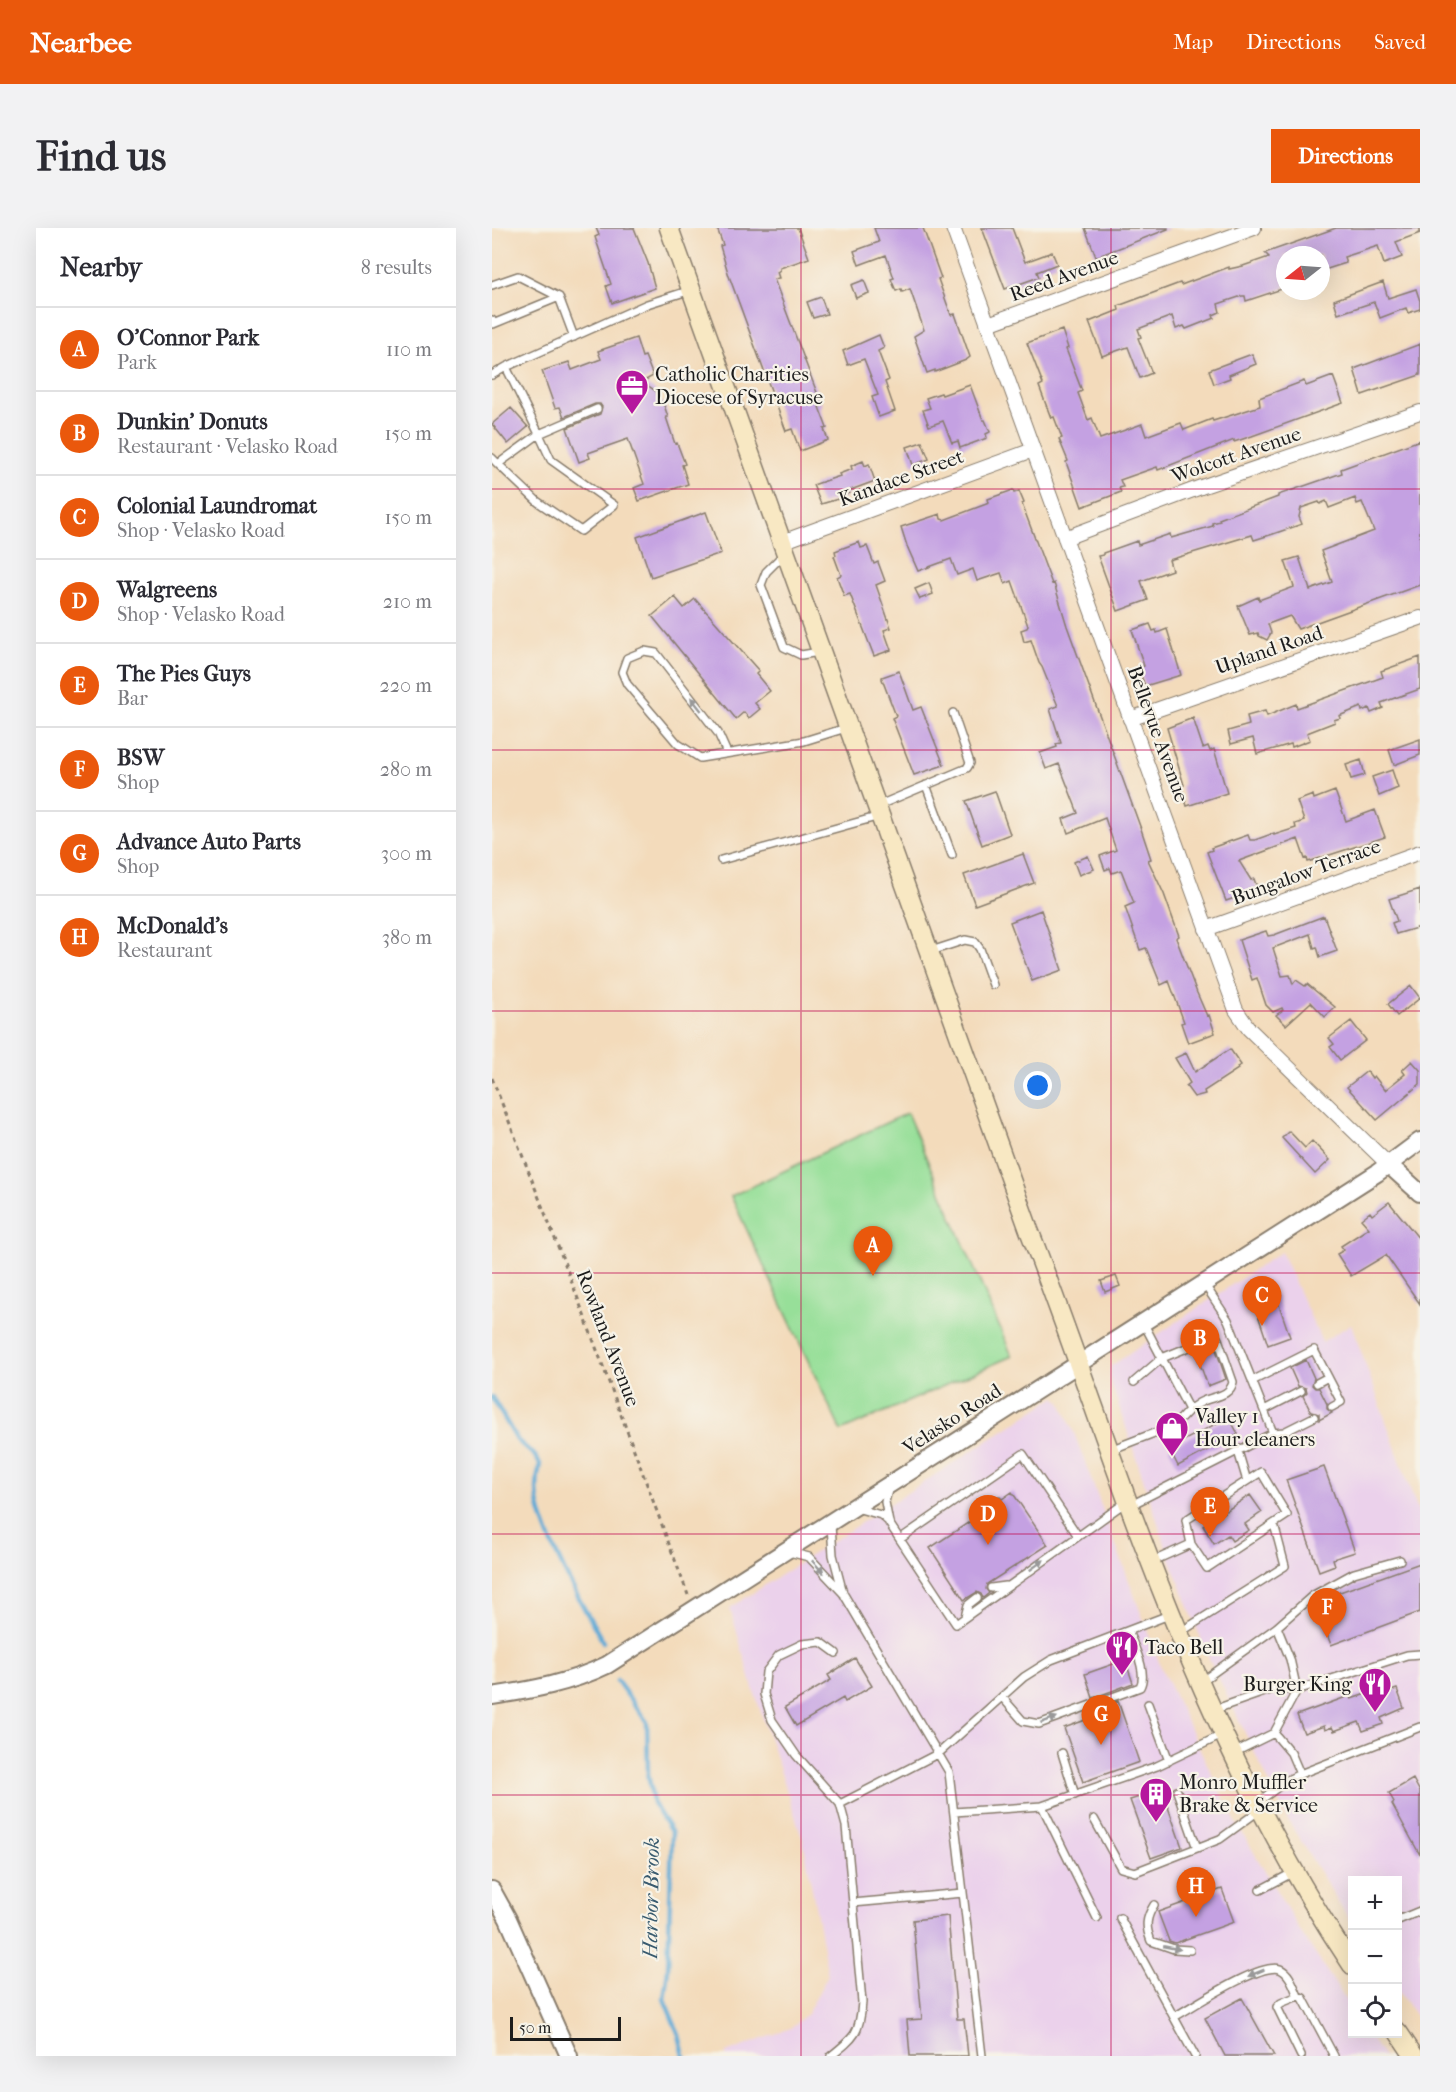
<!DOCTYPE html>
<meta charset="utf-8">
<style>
:root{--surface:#fff;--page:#f2f2f3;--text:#2b2b33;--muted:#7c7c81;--line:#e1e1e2;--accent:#ea580c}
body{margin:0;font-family:"IM FELL French Canon",serif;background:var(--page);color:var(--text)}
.controls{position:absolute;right:18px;bottom:18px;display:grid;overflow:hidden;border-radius:0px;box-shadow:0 6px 24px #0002}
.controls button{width:54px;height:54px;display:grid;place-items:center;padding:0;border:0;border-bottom:2px solid var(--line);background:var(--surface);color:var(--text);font:30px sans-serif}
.compass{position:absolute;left:784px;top:18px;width:54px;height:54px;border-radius:50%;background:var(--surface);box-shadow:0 6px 24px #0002;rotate:253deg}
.scale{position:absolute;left:18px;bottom:15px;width:111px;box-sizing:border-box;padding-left:6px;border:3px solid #1c1c1c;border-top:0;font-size:16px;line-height:21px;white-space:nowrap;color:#1c1c1c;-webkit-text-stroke:4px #f7f3e8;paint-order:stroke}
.you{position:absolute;left:546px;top:858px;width:21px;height:21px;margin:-15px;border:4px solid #fff;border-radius:50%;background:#1a73e8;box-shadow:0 0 0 9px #1a73e833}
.badge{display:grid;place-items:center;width:39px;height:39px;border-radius:50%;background:var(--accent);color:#fff;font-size:20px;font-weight:700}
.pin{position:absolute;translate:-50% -50px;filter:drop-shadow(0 2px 3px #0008)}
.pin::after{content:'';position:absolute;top:32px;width:21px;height:18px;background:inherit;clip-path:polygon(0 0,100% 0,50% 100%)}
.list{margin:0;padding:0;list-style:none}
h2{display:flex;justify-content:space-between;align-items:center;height:78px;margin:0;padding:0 24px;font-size:26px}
h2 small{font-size:20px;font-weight:400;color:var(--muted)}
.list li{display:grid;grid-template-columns:39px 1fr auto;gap:18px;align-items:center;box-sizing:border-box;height:84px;padding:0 24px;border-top:2px solid var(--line)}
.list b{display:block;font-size:22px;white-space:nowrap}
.list p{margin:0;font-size:20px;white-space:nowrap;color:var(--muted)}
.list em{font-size:20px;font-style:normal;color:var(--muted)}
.icon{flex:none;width:33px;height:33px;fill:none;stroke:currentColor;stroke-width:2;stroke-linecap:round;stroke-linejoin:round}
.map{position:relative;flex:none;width:928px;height:1828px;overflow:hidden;border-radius:0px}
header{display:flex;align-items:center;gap:36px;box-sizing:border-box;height:84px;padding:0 30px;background:var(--accent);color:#fff}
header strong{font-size:28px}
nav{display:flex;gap:33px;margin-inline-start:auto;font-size:21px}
.intro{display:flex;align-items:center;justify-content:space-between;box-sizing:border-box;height:144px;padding:0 36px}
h1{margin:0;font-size:42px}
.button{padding:15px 27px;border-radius:0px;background:var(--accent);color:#fff;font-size:21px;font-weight:700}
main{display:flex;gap:36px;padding:0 36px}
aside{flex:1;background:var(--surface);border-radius:0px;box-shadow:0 6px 24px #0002}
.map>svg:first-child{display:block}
.built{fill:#ebd1eb}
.green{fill:#97df99;stroke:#5a7e5a;stroke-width:1.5}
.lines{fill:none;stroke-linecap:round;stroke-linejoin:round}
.stream{stroke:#5ca9d5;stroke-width:4.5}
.building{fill:#c4a1e2}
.service-casing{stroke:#887c6c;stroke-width:10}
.minor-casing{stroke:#887c6c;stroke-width:16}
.tertiary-casing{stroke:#887c6c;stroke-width:20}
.secondary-casing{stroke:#887c6c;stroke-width:21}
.path{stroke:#887c6c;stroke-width:3;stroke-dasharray:4.5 4.5;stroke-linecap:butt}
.service{stroke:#fff;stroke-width:7}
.minor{stroke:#fff;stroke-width:14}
.tertiary{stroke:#fff;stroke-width:16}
.secondary{stroke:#f8e8c3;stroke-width:18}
.oneway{fill:#999}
.grid{fill:none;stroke:#c2185b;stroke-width:1.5;stroke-opacity:0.55}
.labels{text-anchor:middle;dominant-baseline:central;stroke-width:4.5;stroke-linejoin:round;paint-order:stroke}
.street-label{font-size:20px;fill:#1c1c1c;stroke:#f7f3e8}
.poi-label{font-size:20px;fill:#1c1c1c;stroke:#f7f3e8;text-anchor:start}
.water-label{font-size:21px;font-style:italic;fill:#395b6f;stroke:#f7f3e8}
</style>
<header>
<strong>Nearbee</strong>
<nav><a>Map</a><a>Directions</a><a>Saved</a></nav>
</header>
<div class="intro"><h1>Find us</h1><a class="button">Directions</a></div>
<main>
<aside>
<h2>Nearby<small>8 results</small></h2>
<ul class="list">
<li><span class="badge">A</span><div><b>O'Connor Park</b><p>Park</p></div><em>110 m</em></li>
<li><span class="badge">B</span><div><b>Dunkin' Donuts</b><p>Restaurant · Velasko Road</p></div><em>150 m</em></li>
<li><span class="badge">C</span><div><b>Colonial Laundromat</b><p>Shop · Velasko Road</p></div><em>150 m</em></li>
<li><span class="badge">D</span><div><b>Walgreens</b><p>Shop · Velasko Road</p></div><em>210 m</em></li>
<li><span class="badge">E</span><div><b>The Pies Guys</b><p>Bar</p></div><em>220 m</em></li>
<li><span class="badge">F</span><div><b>BSW</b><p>Shop</p></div><em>280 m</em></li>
<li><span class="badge">G</span><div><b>Advance Auto Parts</b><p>Shop</p></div><em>300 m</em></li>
<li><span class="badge">H</span><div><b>McDonald's</b><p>Restaurant</p></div><em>380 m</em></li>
</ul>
</aside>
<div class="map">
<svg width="928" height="1828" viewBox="0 0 928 1828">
<rect width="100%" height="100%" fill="#f7f3e8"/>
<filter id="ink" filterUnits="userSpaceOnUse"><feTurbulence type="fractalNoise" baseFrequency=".0167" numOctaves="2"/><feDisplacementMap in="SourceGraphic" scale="12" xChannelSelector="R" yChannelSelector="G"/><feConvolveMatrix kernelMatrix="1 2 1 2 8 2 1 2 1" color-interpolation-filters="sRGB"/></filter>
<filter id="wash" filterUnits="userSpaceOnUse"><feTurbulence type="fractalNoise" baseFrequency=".008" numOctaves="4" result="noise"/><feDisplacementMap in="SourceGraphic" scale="24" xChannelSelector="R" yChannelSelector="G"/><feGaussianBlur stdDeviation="1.35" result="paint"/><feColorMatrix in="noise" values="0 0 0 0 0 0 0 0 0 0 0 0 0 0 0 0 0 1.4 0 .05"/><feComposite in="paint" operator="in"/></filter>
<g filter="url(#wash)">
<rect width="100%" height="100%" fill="#f3dbbb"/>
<path class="built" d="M789,1024L830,1114L859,1096L928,1288V1793L906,1763V1652H860V1696L794,1589L714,1424L675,1322L618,1152L619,1138Z
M563,1169L569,1174L581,1202L670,1442L738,1584L810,1706L860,1781V1806H876L891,1828H234V1825L299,1800L315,1786L336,1747L311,1612L261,1460L238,1380Z"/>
<path class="green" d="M415,885L520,1128L349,1203L239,968Z"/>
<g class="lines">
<path class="stream" d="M0,1169L25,1212L43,1228L48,1236C45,1249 44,1265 47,1278C60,1326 87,1371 111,1414
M125,1453L155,1494L156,1545L161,1575L180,1605L176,1741L172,1771L187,1807L192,1828"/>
</g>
<g id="blocks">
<path class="building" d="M104,0H142L156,35L163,60L120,75L114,58L119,56L103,9L107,7Z
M225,0H306L317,30L288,40V42L285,44L287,50L282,51L330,178L327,179L335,200L332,201L336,212L308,223L300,201L294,203L237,48L228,18L231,17Z
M382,0H431L449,50L446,51L459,87L463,86L478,129L474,132L443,144V142L435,145L422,108L432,102L418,61L410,64L409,61L404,63L399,51L402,50L394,27L367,37L362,23L387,14Z
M490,0H520L533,34L560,24L565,36L545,44L547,49L513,61Z
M593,0H676V1L604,29Z
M844,0H928V5L904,14L910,29L892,36L886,18L852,29L854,35L829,43V27H793V60L754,73L753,68H750L726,76L728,84L721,87L722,90L694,101L692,98L684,101L680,88L646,101L649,109L646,110L660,145L648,150L636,119L610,128L597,94L627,82L626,78L688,55L689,57L737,39V41L751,38L777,29L773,25Z
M372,52L377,65L364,70L359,57Z
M891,54L896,70L924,61L928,73V81L916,85L914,80L888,90L882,74L846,86L842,72Z
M329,69L335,86L321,90L315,74Z
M570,102L576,120L574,121L590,163L586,165L596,192L600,190L608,211L650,196L654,208L689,195L692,202L720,191L721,193L768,178L767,170L812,153L814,158L841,148L851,175L760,208L742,214V212L666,242L665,239L628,252L631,259L627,260L629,264L590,279L574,234L576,233L567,211L570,210L562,189L559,190L547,158L551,156L535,115Z
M387,107L392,120L386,123L397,152L393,154L403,183L387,189L380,169L386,167L372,131L356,137L351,123Z
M144,110L150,129L153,128L161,148L150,154L164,163L168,175L171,174L176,189H174L183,216L185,215L193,236L190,237L196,256L147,273L142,260L152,256L136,211L96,225L98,230L87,234L75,200L108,186L110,179L108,176H103L72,189L68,179L63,180L50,143L77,134L80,142L109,131L106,123Z
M928,116V147L870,167L862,141Z
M760,126L764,136L737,147L738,150L722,156L717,142Z
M478,157L491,192H493L498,204L494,206L495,210L468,220L466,213L460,215L451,193L437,198L431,182L438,180L434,170L449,165L450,167Z
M19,180L36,199L16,216L0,196Z
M928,212V357L806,401L798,388L776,396L779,405L775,412L767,408L766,405L758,407L746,378L766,369L767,372L802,359L793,333L807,329L818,362L840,354L829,323L882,303L870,274L865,276L863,270L837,280L834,273L828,276L827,274L809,280L807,289L810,296L781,306L762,312L760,307L677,332L680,342L649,353L656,372L626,383L606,328L611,327V325L645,313L646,317L678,306L679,310L721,298L720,295L728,293L727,291L786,269V267L850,245L849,241Z
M430,214L437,231L421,237L415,219Z
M371,233L373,238L377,236L383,253L356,263L357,265L352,267L353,269L329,276L321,257L348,248L347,246L360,241L359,238Z
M521,262L522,265L527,263L532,275L530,276L560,356L562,355L575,398L649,601L659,631L656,632L672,666L687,708L684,710L705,765L715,788L717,787L723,805L696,815L689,795L692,794L677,753L669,757L654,720L648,722L633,679L642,675L629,642L620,645L618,640L613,642L608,628L624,622L613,590L576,605L571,591L586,585L567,536L554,541L548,525L565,519L564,516L569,515L558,481L566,478L550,439L547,435L539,412L532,414L529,402L535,400L536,398L520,353L513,356L509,345L485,353L481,341L465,347L459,331L426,343L415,318L409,299L448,286L449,291L452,292L497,275L496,271Z
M214,284L229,325L159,349L145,309Z
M367,314L369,320L375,318L382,336L386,334L393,353L384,357L399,400L392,402L399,422L382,428L358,366L352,368L345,349L349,347L342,328L344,327L343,323Z
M437,355L441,366L428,371L423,361Z
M183,369L192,380L203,371L267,443L264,446L278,463L263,475L268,481L257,490L252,484L244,491L160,388Z
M658,396L661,403L664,402L665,405L675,401L689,447L653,458L646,440L652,438L640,402Z
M928,429V461L889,475L891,480L879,485L877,480L870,483L869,479L847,488L848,490L842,492L843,494L815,505L818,512L800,519L799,516L765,526L761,510L739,516L736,503L757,497L755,488L773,483L775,488L804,476L805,480L891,449L889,443Z
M407,443L421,482L429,479L452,537L422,547L400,490L404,488L390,451V449Z
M701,490L711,520L716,518L718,523L722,521L735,565L695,578L689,558L692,557L675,500Z
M928,511V527L902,537L897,522Z
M869,532L873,547L859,551L854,537Z
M900,542L906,560L887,568L880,549Z
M503,563L518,606L490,617L474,573Z
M843,563L854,593L883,582L893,609L816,634L815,630L813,631L806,611L747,633L759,652L762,651L766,662L734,673L715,624L720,622L719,620L756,607L758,612H763L782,605V607L804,600L803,596L812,593L805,573L821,567L822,571Z
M531,626L542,655L483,677L472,647Z
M596,628L602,641L587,647L582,634Z
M928,661V699L904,706L900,695L905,693L897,671Z
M549,682L570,742L540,753L518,694Z
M832,688L845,723L828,729L825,719L822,720L818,706L781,720L790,748L798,747L801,756L804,752L813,758L815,756L843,779L833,789L819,774L794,797L784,787L791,782L790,780L781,784L774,777L765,750L760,752L747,712L774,703L776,708L782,707Z
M919,758L928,770L905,788L896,776Z
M859,793L874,812L848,832L838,819L842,816L837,810Z
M738,821L749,837L745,839L746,841L712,863L713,866L702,869L694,858L698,855L683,830L694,825L703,844Z
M920,833L928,842V856L885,892L855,859L875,843L880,850L882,848L893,862L913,846L910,842Z
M797,903L813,920L820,913L838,932L823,946L790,910Z
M897,974L928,1012V1076L894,1027L859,1048L845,1026L852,1022L849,1018L877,1000L869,991L878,984L880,987Z
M624,1048L628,1058L613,1064L609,1053Z
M784,1068L798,1109L776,1117L762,1075Z
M720,1116H722L734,1151L716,1158L703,1123Z
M814,1132L822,1150L820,1157L823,1160H827L835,1176V1181L840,1185L827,1192V1186L819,1184L811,1168L815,1164L814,1160L806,1158L798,1140Z
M737,1189L746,1206L686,1238L677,1220Z
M832,1239L863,1324L841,1331L843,1337L827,1343L794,1252Z
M520,1264L556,1317L495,1356L494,1361L497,1365L491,1370L489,1366L485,1364L472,1372L438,1320L500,1279L497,1274L507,1268L510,1271Z
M758,1267L770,1284L753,1296L757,1302L740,1313L736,1307L722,1316L711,1298Z
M928,1335V1384L839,1417L823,1373Z
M363,1430L380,1458L353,1474L351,1470L304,1498L293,1479L339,1452L336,1447Z
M633,1432L641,1455L601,1470L593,1446Z
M905,1461L912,1480L889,1490L891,1496L871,1503L867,1494L842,1503L840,1499L833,1502L832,1498L812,1505L805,1487L857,1468L859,1471L880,1464L883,1468Z
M626,1473L647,1534L591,1554L572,1500L607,1487L605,1481Z
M921,1551L928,1564V1627L900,1576L902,1574L897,1565Z
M670,1562L690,1619L659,1630L638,1572Z
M730,1661L742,1694L683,1715L677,1713L666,1684Z
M456,1688L465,1791H472L476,1828H418L415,1792L430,1791L421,1692Z
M750,1770L782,1828H733L713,1790Z"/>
</g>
</g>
<g filter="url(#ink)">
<use href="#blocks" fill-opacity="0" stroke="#887c6c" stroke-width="1.5"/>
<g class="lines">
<defs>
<path id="service" d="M0,57L26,48L67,69L82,109
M0,92L1,96L67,69
M0,147L14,139
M105,181L47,206L14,139L155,76L199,62
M0,230L6,236L46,274L89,303L122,277L59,232L47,206L6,236
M292,326L274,344L269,357L292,419L309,427L327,424
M235,525L226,505L164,425L152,423L135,430L130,444L135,456L186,516L208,530L312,513L354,500
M434,557L460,627
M385,578L475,540L478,535L461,485
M229,632L388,588
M439,723L473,712L483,714L488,721L501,757
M760,1153L822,1122L849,1174L840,1179
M642,1154L670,1130L719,1110L726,1111L741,1154C738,1169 721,1168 709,1174C705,1176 701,1179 697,1182
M825,1155L836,1149
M772,1182L809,1163
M781,1205L792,1204L822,1189
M618,1222L683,1197L697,1182L651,1094
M746,1223L755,1253
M396,1262L393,1274L397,1295L464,1396L634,1274
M637,1278L781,1205L736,1092L713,1057
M364,1280L389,1287L397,1294
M339,1297L341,1327L351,1365
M408,1311L531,1226L586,1308
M297,1324L317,1329L351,1365L457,1544L490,1828
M659,1334L699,1316L715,1340L795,1287L769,1244L694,1292L699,1316
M499,1360L514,1358
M473,1389L476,1377L485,1370
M687,1405L793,1338L782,1296
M710,1453L785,1399L820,1368L862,1345L908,1332
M510,1469L531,1493L547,1496L648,1459C656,1444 642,1419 636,1403
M656,1476L677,1533
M721,1482L781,1461L805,1462L915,1427L928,1426
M782,1505L799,1525L808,1546
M570,1525L583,1567
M741,1525L782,1505L805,1462L798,1431L785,1399
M685,1563L705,1620
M766,1574L794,1553L808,1546L928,1499
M348,1576L447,1525L532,1449L559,1432L677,1387
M550,1578L605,1690
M462,1584L550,1578L665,1538L730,1507
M602,1591L629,1640L643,1644L728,1611L768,1582
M768,1662L802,1644
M361,1675L471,1665
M662,1677C654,1690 653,1698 659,1713L682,1721L698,1722
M628,1690L703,1828
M906,1692L928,1683
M682,1789C702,1778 768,1734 788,1741C798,1745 802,1759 806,1768
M339,1828C363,1809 368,1805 370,1774L354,1598L348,1576L304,1527L280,1492L272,1466L274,1444L287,1427L310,1416L329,1414L344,1425
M809,1828L785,1779L789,1775L806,1768L811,1770L842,1828"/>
<path id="minor" d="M461,0L744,782L757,801L896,936
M496,96L762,0
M573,310L709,259L928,184
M290,314L541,222
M638,491L928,390
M714,701L928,624"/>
<path id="tertiary" d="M896,936L928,965
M0,1468C40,1462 78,1455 115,1437L885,945L928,913
M0,1662L16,1691L77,1828"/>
<path id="secondary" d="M177,0L537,1002C573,1094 604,1187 638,1280C697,1439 766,1596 860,1737
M906,1804L922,1828"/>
</defs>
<use href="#service" class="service-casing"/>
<use href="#minor" class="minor-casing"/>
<use href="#tertiary" class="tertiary-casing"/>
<use href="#secondary" class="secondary-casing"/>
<path class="path" d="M0,850L76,1044L196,1367"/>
<use href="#service" class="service"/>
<use href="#minor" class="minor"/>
<use href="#tertiary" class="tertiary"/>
<use href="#secondary" class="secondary"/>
</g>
<defs><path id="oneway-solid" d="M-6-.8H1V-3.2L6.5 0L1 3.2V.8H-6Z" transform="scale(1.5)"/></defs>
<g class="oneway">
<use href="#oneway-solid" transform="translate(204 476) rotate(-128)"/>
<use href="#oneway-solid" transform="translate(545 1337) rotate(-36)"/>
<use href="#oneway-solid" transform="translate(326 1339) rotate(47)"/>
<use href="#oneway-solid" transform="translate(557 1492) rotate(-20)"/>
<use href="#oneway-solid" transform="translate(680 1720) rotate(11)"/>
<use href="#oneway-solid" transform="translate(764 1745) rotate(158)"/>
</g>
</g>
<path class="grid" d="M309,0V1828M619,0V1828M0,261H928M0,522H928M0,783H928M0,1045H928M0,1306H928M0,1567H928"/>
<defs>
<symbol id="office-pin" viewBox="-11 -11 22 30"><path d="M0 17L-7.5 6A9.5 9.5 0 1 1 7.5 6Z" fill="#b5179e" stroke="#f7f3e8"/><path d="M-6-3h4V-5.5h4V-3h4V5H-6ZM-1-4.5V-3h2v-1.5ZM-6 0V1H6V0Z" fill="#fff"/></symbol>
<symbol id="shop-pin" viewBox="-11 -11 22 30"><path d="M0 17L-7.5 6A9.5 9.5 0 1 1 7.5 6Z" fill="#b5179e" stroke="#f7f3e8"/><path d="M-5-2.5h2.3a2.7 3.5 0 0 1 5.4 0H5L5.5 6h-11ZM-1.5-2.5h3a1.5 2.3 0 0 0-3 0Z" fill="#fff"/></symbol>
<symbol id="restaurant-pin" viewBox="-11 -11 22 30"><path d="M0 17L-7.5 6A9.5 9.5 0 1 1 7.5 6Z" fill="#b5179e" stroke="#f7f3e8"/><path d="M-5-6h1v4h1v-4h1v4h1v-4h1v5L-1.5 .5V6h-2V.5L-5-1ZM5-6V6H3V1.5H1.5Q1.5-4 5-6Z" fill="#fff"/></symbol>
<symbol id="building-pin" viewBox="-11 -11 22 30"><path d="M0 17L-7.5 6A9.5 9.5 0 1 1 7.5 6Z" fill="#b5179e" stroke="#f7f3e8"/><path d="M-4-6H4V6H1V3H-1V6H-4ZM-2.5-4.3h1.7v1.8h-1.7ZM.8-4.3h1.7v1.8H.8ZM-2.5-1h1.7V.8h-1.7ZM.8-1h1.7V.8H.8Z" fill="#fff"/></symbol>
</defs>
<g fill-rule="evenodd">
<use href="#office-pin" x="121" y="139" width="38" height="52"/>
<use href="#shop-pin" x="661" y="1181" width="38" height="52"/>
<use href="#restaurant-pin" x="611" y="1400" width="38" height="52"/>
<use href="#restaurant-pin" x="864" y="1437" width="38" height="52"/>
<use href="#building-pin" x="645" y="1547" width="38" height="52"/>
</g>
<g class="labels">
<g class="street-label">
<text transform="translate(572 48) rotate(-20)">Reed Avenue</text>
<text transform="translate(744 227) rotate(-19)">Wolcott Avenue</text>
<text transform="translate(409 250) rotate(-20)">Kandace Street</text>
<text transform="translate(777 422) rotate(-19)">Upland Road</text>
<text transform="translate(666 506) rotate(70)">Bellevue Avenue</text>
<text transform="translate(814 644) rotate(-20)">Bungalow Terrace</text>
<text transform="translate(116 1110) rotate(69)">Rowland Avenue</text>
<text transform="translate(460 1191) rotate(-33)">Velasko Road</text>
</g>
<g class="poi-label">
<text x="163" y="146">Catholic Charities<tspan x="163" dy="23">Diocese of Syracuse</tspan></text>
<text x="703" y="1188">Valley 1<tspan x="703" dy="23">Hour cleaners</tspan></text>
<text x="653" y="1419">Taco Bell</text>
<text x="860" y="1456" text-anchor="end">Burger King</text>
<text x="687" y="1554">Monro Muffler<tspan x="687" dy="23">Brake &amp; Service</tspan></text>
</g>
<g class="water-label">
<text transform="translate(159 1670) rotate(-89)">Harbor Brook</text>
</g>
</g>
</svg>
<div class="controls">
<button>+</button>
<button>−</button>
<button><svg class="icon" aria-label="locate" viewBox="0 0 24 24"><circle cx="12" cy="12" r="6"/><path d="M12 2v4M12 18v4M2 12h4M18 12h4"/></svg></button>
</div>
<svg class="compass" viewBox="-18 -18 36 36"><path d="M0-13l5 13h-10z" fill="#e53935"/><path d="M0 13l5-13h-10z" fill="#7c7c81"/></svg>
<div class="scale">50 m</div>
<div class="you"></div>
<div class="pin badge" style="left:381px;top:1048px">A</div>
<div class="pin badge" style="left:708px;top:1141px">B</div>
<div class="pin badge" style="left:770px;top:1098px">C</div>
<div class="pin badge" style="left:496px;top:1317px">D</div>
<div class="pin badge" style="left:718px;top:1309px">E</div>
<div class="pin badge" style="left:835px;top:1410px">F</div>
<div class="pin badge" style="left:609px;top:1517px">G</div>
<div class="pin badge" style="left:704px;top:1689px">H</div>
</div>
</main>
